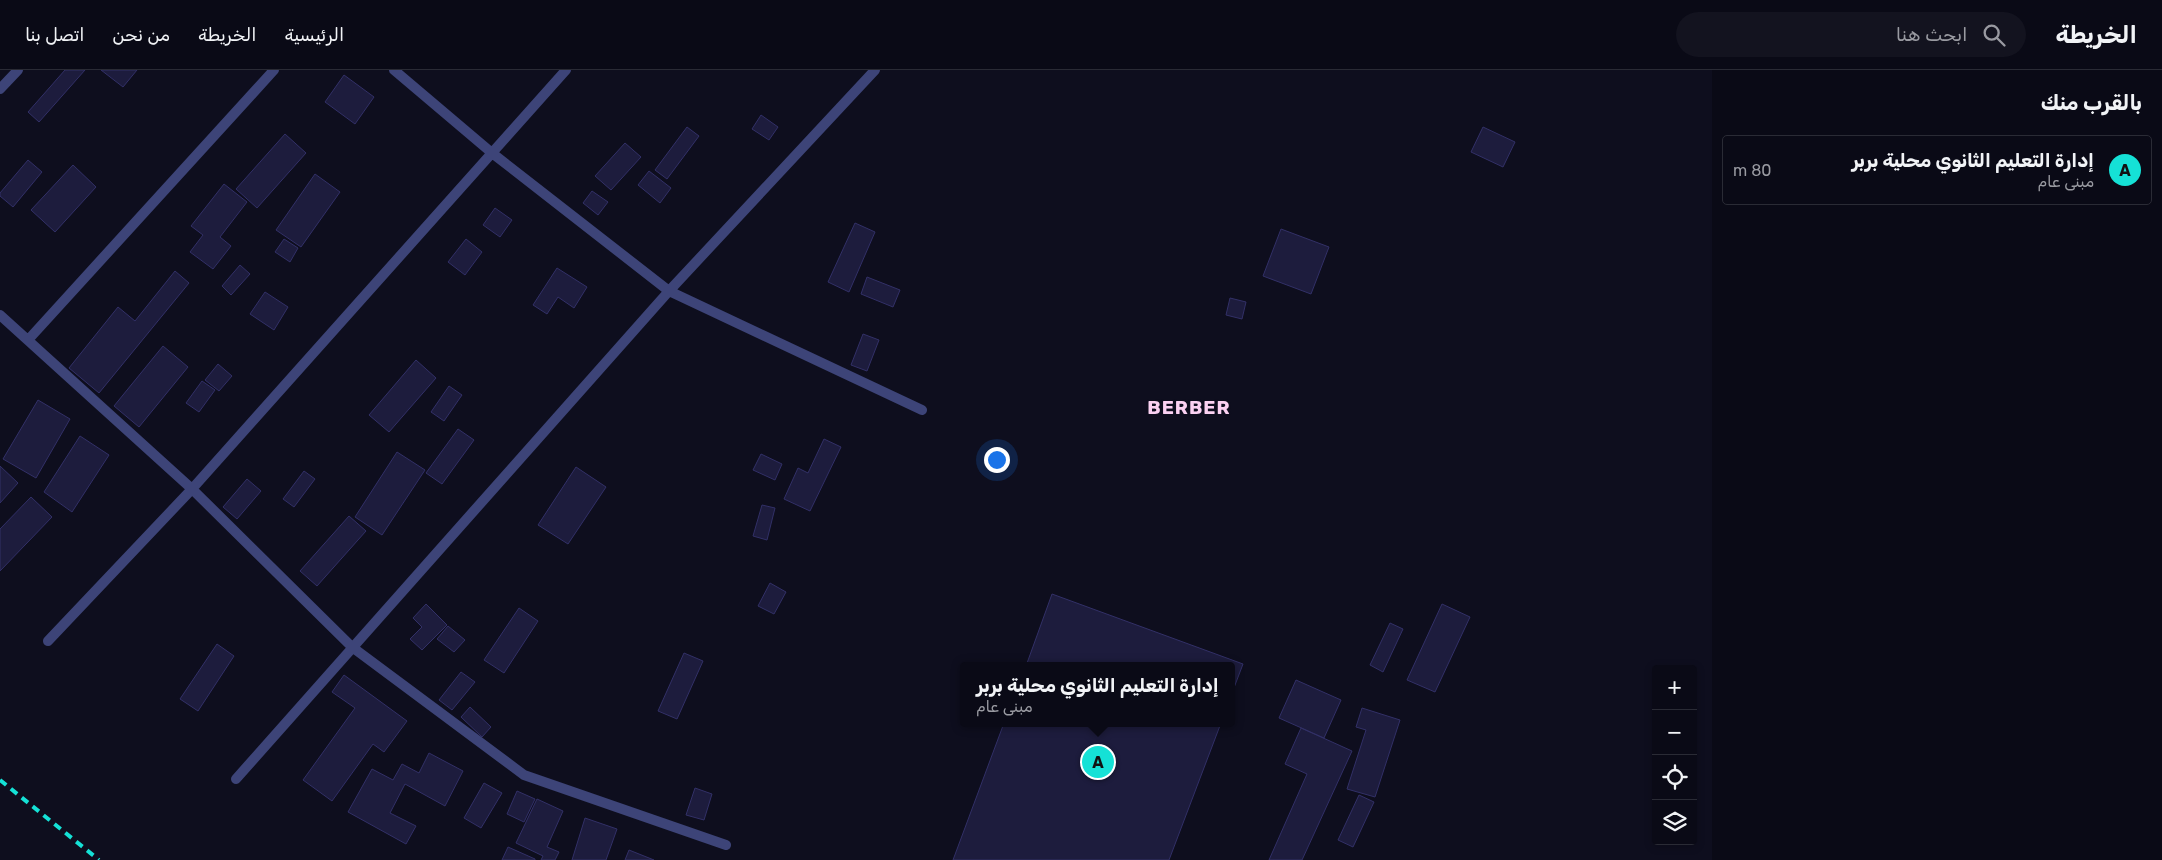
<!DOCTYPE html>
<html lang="ar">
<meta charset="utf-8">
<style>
:root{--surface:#0a0a16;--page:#13131f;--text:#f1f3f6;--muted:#999aa1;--line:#2a2b35;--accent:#15e1d6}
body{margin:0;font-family:Rubik,"Noto Sans Arabic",sans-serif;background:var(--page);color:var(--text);direction:rtl}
.controls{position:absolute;right:15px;bottom:15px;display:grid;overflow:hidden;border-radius:5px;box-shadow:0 2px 8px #0003}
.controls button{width:45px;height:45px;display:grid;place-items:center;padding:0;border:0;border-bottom:1px solid var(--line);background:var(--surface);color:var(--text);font:25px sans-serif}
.you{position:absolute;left:996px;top:389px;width:18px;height:18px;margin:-12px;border:4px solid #fff;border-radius:50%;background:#1a73e8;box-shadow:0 0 0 8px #1a73e833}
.badge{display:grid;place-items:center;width:32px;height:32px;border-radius:50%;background:var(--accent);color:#111;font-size:16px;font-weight:700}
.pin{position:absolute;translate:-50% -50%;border:2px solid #fff;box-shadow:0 1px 5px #0006}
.popup{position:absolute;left:960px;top:592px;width:275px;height:65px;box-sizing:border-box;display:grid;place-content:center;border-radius:5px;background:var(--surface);filter:drop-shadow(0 1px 4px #0005);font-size:16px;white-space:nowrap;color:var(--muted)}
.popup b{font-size:19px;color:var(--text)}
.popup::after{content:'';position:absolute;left:50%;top:100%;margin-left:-10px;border:10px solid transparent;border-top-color:var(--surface)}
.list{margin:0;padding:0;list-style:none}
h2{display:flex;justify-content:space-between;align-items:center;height:65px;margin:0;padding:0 20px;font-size:21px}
h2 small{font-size:16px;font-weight:400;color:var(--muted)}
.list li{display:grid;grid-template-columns:32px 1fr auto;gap:15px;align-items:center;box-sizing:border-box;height:70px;margin:0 10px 10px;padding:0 10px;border:1px solid var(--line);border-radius:5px}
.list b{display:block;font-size:19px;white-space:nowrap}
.list p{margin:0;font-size:16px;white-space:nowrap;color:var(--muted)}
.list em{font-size:16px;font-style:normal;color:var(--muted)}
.icon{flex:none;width:28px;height:28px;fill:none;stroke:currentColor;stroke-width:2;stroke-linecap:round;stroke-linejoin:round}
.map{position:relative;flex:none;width:1712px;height:790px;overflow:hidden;direction:ltr}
header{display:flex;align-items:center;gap:30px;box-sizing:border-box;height:70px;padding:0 25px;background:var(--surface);border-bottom:1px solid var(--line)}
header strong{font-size:24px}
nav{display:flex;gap:28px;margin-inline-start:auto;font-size:18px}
.search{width:350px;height:45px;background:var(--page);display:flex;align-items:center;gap:12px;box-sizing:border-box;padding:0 18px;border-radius:28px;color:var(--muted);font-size:19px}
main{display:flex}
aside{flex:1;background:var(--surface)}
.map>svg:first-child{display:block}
.building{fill:#1d1c3d;stroke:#323067}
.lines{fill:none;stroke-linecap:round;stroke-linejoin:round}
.street{stroke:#3d4478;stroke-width:10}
.rail{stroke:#15e1d6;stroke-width:4;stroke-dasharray:8 6;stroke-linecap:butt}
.labels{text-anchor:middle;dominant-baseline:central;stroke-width:4;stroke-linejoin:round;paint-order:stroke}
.district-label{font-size:19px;font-weight:bold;letter-spacing:1px;fill:#fbd1f2;stroke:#0e0e1e}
</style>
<header>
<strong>الخريطة</strong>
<div class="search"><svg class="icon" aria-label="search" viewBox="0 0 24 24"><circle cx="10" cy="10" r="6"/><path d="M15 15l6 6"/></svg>ابحث هنا</div>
<nav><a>الرئيسية</a><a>الخريطة</a><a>من نحن</a><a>اتصل بنا</a></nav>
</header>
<main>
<aside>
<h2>بالقرب منك<small></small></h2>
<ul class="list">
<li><span class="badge">A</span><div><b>إدارة التعليم الثانوي محلية بربر</b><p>مبنى عام</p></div><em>80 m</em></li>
</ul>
</aside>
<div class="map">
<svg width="1712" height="790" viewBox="0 0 1712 790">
<rect width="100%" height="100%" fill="#0e0e1e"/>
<path class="building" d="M65,0H85L39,52L28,42Z
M101,0H137L123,17Z
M344,5L374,27L355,54L325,32Z
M761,45L778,57L769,70L752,59Z
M687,57L699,66L667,109L655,100Z
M1483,57L1515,72L1503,97L1471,82Z
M285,64L306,83L257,138L236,119Z
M625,73L641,87L611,120L595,106Z
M28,90L42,102L13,137L0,126V123Z
M73,95L96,117L55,162L31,140Z
M649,101L671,118L660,133L638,115Z
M315,104L340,122L301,177L276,160Z
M224,114L247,132L220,167L231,176L213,199L190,182L203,165L191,156Z
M592,121L608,132L598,145L583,133Z
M495,138L512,150L500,167L483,155Z
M855,153L875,162L849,222L828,212Z
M1281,159L1329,177L1311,224L1263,206Z
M284,169L298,178L290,192L275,182Z
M466,169L482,182L465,205L448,192Z
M240,195L250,204L231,225L222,216Z
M557,198L587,217L574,238L558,227L547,244L533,235Z
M175,201L189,213L99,323L69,298L118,237L135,251Z
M867,207L900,220L893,237L861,224Z
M265,222L288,237L274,260L250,244Z
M1230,228L1246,232L1242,249L1226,245Z
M863,264L879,270L867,301L851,295Z
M163,276L188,297L139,357L114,336Z
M416,290L436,308L389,362L369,345Z
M218,294L232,306L219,321L205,310Z
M202,311L215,320L199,342L186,333Z
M449,316L462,325L444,351L431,342Z
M38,330L70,349L36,408L3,389Z
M458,359L474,370L442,414L426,403Z
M80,366L109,385L72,442L44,422Z
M824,369L841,377L810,441L784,429L798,398L808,403Z
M397,382L425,400L382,465L355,447Z
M761,384L782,394L775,410L753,400Z
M0,396L18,413L0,433Z
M576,397L606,417L568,474L538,455Z
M304,401L315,409L294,437L283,429Z
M247,409L261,421L237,449L223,437Z
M31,427L52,447L0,501V459Z
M762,435L775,438L767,470L753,466Z
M349,446L366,461L317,516L300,501Z
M770,513L786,522L774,544L758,536Z
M1052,524L1243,594L1232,623V596H1026Z
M426,534L447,555L422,580L410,569L422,557L413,548Z
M1442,534L1470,547L1435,622L1407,610Z
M519,538L538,551L504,603L484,590Z
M1390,553L1403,559L1383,602L1370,595Z
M448,556L465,570L454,582L437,569Z
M217,574L234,586L198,641L180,629Z
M684,583L703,591L677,649L658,641Z
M461,602L475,612L452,640L439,630Z
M344,605L407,651L384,682L373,674L332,731L303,710L355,638L332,622Z
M1296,610L1341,630L1324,668L1279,648Z
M470,637L491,657L482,667L461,647Z
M1362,638L1400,650L1375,727L1347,719L1366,660L1356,657Z
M1004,653H1221L1169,790H953Z
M1301,658L1352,681L1302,790H1269L1307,704L1285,694Z
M429,683L463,701L445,736L405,714L390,743L416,756L406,774L348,742L372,699L393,710L402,694L419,703Z
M484,713L502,723L481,758L464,748Z
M695,718L712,724L704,750L686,745Z
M517,721L535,729L524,752L507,744Z
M1359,725L1374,732L1353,777L1338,770Z
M537,729L563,741L547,777L559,782L555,790H541L543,786L516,773Z
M585,748L617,759L606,790H572Z
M508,777L535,789V790H502Z
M629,780L654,790H625Z"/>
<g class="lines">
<path class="street" d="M394,0L492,83L669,221L922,340
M0,19L18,0
M0,245L192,419L352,577L524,705L726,775
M28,270L274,0
M48,571L192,419L566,0
M236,709L669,221L875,0"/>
<path class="rail" d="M0,710L99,790"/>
</g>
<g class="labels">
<g class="district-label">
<text x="1189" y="337">BERBER</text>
</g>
</g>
</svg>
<div class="controls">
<button>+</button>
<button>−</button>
<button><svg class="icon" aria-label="locate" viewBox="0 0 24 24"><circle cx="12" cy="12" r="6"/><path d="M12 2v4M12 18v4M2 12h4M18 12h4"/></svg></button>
<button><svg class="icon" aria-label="layers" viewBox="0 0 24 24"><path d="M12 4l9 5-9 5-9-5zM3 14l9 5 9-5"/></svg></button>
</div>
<div class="you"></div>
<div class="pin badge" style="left:1098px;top:692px">A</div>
<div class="popup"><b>إدارة التعليم الثانوي محلية بربر</b>مبنى عام</div>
</div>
</main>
